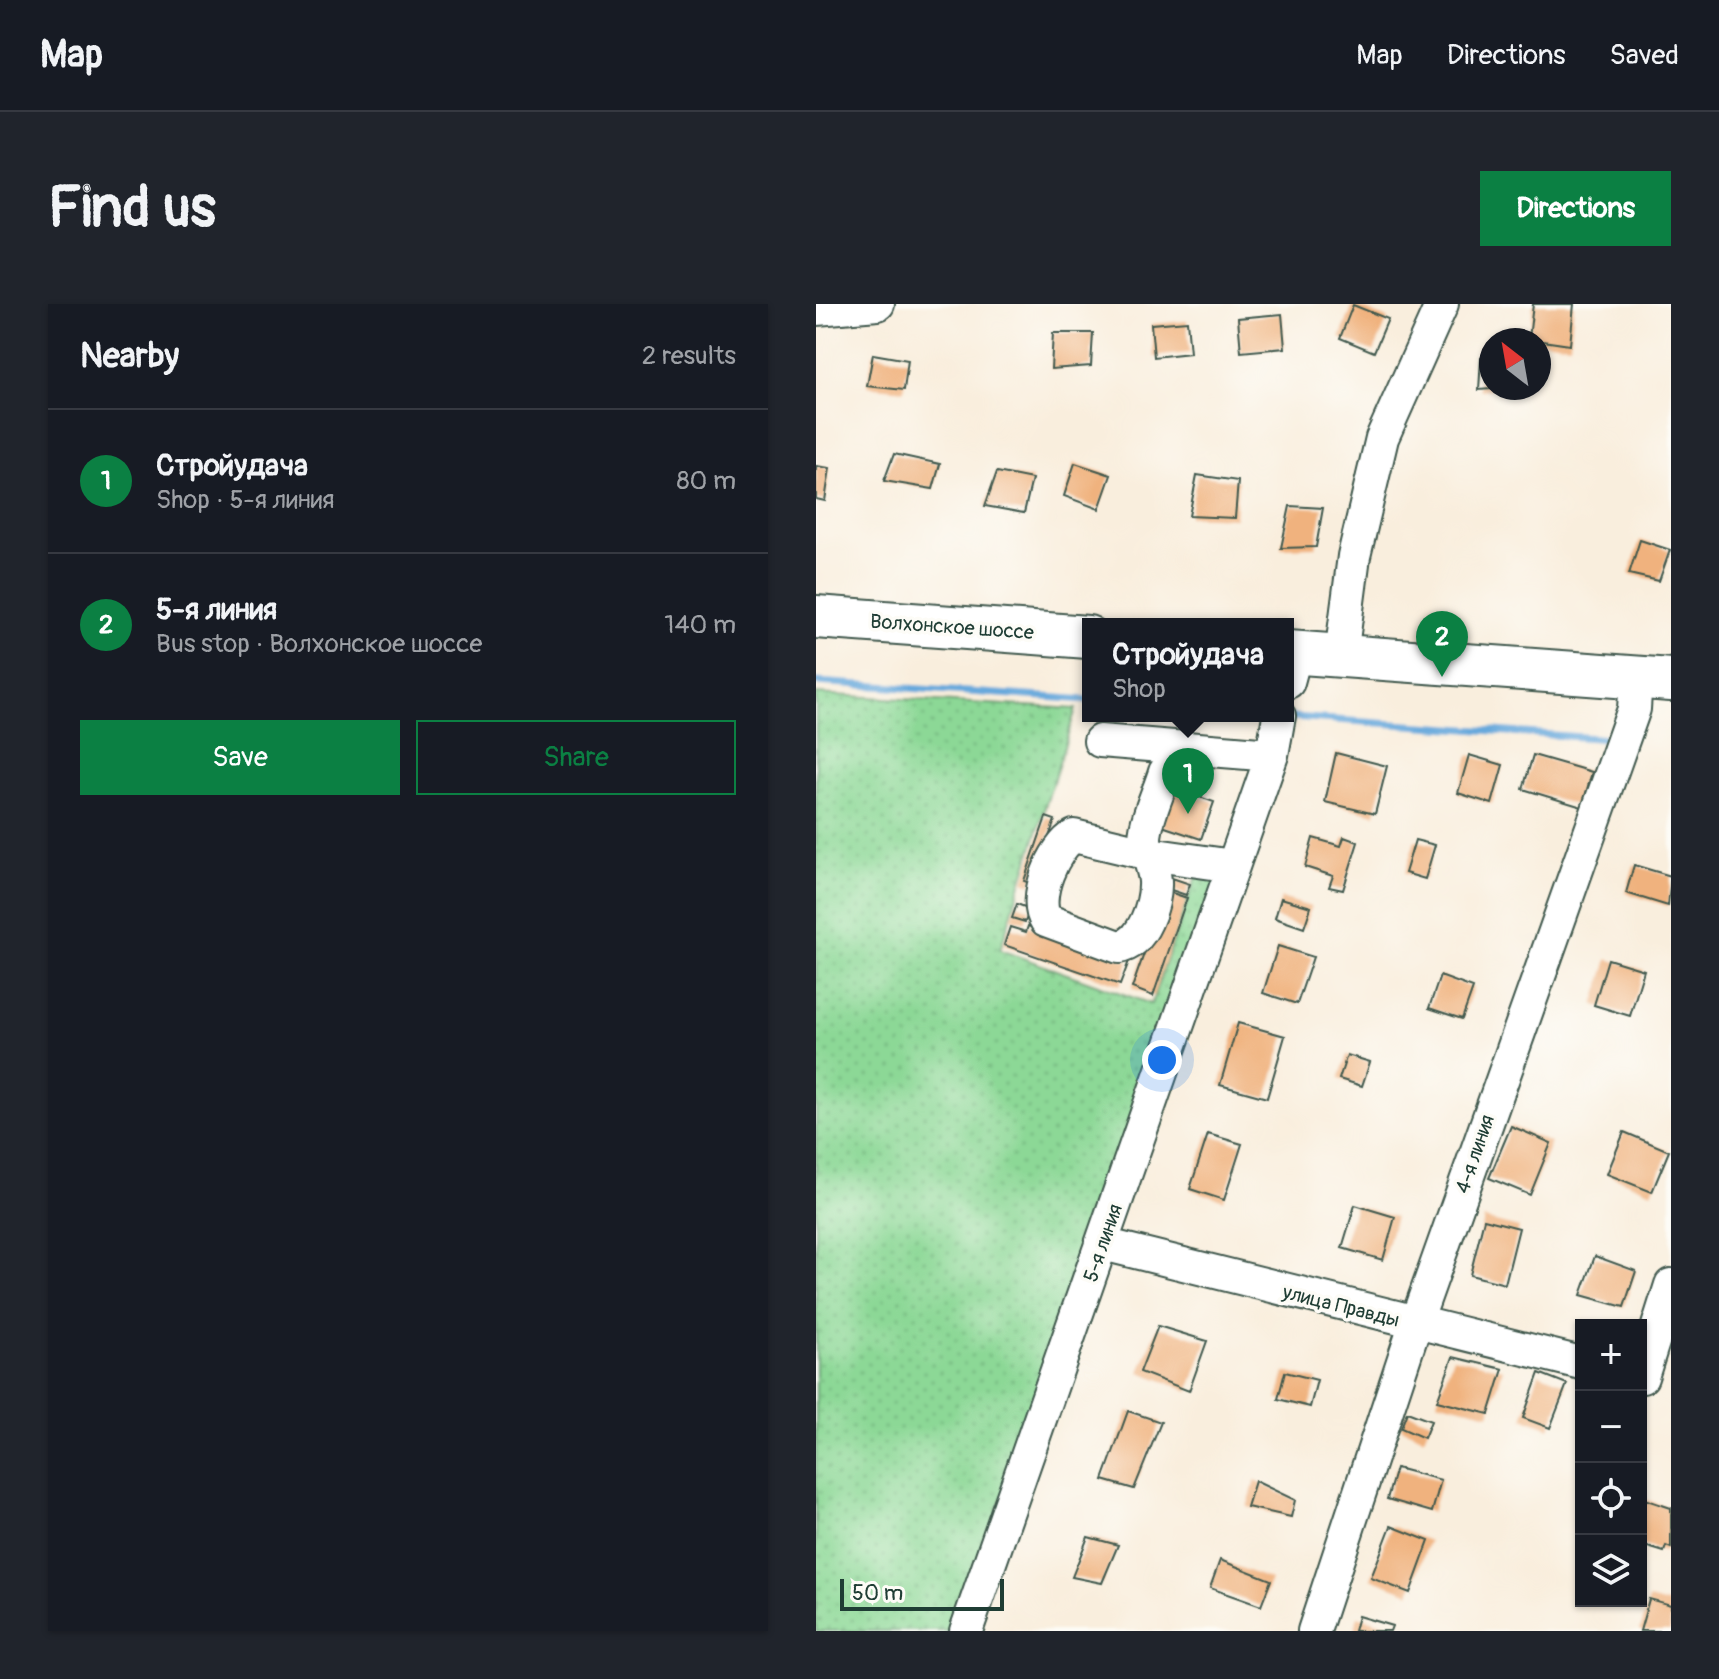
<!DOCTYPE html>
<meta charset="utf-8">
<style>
:root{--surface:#171b24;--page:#20242c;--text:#f1f3f6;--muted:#9ea1a6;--line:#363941;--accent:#0b8043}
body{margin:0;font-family:Pangolin,sans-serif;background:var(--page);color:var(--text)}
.controls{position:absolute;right:24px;bottom:24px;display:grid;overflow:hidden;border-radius:0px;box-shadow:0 2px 6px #0004}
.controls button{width:72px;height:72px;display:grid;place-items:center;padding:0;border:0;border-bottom:2px solid var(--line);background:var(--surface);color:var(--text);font:40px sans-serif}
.compass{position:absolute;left:663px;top:24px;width:72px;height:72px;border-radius:50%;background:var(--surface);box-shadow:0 2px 6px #0004;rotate:329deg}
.scale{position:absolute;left:24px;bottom:20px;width:164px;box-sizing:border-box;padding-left:8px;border:4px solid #1f3d34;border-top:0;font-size:22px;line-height:28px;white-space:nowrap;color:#1f3d34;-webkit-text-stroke:6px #fdfcf7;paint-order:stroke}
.you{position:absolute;left:346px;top:756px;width:28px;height:28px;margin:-20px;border:6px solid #fff;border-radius:50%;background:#1a73e8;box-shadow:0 0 0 12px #1a73e833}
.badge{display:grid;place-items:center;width:52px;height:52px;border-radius:50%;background:var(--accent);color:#fff;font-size:26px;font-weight:700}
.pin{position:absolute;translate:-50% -66px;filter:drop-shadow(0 2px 4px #0008)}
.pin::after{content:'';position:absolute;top:42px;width:28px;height:24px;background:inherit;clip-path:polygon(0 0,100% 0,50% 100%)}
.popup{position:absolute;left:266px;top:314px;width:212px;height:104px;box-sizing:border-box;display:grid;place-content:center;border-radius:0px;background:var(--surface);filter:drop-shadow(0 2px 6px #0005);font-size:26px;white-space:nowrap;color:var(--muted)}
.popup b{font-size:30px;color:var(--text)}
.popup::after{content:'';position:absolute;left:50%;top:100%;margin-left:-16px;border:16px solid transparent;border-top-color:var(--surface)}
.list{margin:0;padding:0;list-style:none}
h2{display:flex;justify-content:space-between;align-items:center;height:104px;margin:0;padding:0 32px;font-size:34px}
h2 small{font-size:26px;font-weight:400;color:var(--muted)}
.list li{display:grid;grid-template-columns:52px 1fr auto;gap:24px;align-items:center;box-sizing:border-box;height:144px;padding:0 32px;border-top:2px solid var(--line)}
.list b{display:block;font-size:30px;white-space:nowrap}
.list p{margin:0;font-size:26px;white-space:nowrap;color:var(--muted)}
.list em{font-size:26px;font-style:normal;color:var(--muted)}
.actions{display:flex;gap:16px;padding:24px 32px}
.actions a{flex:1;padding:18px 0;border:2px solid var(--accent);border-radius:0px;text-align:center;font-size:28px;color:var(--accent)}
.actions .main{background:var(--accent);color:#fff}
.icon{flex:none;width:44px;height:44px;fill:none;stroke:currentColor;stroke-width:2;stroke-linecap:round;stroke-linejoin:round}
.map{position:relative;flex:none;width:855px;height:1327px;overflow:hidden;border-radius:0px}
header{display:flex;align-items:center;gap:48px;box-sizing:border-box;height:112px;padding:0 40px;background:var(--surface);border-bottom:2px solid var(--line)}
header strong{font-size:38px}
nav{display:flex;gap:44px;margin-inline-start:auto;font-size:28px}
.intro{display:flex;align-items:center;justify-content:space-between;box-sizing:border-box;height:192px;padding:0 48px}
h1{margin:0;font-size:56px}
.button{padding:20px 36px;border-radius:0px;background:var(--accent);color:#fff;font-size:28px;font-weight:700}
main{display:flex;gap:48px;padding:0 48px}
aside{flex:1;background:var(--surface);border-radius:0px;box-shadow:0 2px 6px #0004}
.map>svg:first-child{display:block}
.grass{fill:url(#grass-dots);stroke:#568a65;stroke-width:2}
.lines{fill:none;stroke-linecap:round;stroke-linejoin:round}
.stream{stroke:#67a9dc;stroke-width:7}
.building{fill:#f0b27e}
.minor-casing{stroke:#40584d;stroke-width:36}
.major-casing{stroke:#40584d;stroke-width:46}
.minor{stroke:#fff;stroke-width:32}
.major{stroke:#fff;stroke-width:42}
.labels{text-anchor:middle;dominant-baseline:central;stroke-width:7;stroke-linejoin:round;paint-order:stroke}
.street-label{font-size:20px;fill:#1f3d34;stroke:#fdfcf7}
</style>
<header>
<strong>Map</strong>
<nav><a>Map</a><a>Directions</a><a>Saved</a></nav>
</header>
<div class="intro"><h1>Find us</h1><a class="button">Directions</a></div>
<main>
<aside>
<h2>Nearby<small>2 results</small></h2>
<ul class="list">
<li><span class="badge">1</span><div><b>Стройудача</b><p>Shop · 5-я линия</p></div><em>80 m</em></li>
<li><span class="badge">2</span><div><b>5-я линия</b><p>Bus stop · Волхонское шоссе</p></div><em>140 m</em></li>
</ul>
<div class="actions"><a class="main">Save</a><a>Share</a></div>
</aside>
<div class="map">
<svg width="855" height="1327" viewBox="0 0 855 1327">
<defs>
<pattern id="grass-dots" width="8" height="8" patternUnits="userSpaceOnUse" patternTransform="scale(2)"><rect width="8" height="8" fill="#8cd896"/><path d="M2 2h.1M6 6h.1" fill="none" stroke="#78ba82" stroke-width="1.8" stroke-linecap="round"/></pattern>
</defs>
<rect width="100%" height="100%" fill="#fdfcf7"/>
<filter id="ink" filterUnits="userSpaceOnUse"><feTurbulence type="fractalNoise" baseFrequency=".0125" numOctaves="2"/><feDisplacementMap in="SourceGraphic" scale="16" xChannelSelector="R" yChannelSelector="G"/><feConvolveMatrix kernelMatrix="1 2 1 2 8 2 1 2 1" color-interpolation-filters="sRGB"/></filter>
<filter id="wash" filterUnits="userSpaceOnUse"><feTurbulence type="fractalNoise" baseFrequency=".006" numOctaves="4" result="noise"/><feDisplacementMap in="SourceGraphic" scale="32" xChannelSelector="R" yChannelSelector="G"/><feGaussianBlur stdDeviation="1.8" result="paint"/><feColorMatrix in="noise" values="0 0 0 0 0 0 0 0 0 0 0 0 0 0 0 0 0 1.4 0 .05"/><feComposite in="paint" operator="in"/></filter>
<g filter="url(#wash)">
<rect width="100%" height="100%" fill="#f9eedd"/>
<path class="grass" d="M0,390L260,405L184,646L335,700L381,570L404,577L139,1327H0Z"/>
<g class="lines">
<path class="stream" d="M0,378L272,396
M477,413L795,435"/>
</g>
<g id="blocks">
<path class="building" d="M717,0H758L754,41L713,35Z
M537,1L572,15L558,48L524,34Z
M466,10L469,44L425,48L422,14Z
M371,17L374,49L338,53L335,20Z
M237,29H277L275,62L235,65Z
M57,50L92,56L88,86L51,82Z
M665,54L675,55V85L663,86Z
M78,150L124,160L117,185L68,177Z
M259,159L295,171L283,205L248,192Z
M0,162L14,164L9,197L0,195Z
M181,168L216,175L208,209L169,202Z
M381,171L422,177L419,214L373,212Z
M474,202L507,204L500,243L465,244Z
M824,236L854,246L843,277L813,270Z
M520,449L571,462L559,510L509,498Z
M653,451L687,461L676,500L642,489Z
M717,451L776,468L766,503L707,485Z
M358,484L398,498L385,535L346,522Z
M230,513L239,516L216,580L208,577Z
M528,533L542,538L527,586L513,583L517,572L489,563L497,534L525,542Z
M599,536L619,541L609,575L589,569Z
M818,561L855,572L852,602L810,589Z
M353,573L374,580L370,591L349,584Z
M350,587L371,594L337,692L316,684Z
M465,594L495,603L488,624L459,614Z
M201,600L214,605L209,618L196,614Z
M212,622L313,657L304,681L188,641L194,623L210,628Z
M462,642L497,653L481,700L447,689Z
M792,655L828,666L814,712L778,701Z
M624,672L657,684L646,715L613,704Z
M422,719L469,732L451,794L404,781Z
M531,751L554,758L546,782L523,775Z
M695,822L735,839L714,891L673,874Z
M808,828L853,847L836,888L791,870Z
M392,830L426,840L408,896L374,885Z
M539,901L579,913L567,956L526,944Z
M668,915L703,924L689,980L654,971Z
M779,952L820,967L808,1003L765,991Z
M342,1022L391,1037L373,1087L324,1068Z
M637,1053L687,1065L673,1110L621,1097Z
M469,1068L501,1076L494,1103L462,1095Z
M723,1069L751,1080L734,1124L707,1114Z
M312,1107L345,1118L318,1185L287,1176Z
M591,1108L615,1117L608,1134L585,1124Z
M580,1164L625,1176L616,1208L571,1195Z
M439,1177L479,1196L475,1213L431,1203Z
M825,1194L855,1204V1244L850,1242L848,1248L825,1241Z
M575,1222L613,1237L594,1289L555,1274Z
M272,1233L302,1241L286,1279L256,1273Z
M404,1256L455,1276L445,1302L394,1284Z
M833,1295L855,1301L854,1327H824Z
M542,1312L576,1322L574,1327H538Z"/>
</g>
</g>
<g filter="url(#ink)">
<use href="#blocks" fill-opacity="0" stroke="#40584d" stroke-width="2"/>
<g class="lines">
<defs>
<path id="minor" d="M0,5L62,0
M525,352L538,252L566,134L626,0
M472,378L480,348
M284,437L456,451
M349,468C343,488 330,514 329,534C329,548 338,563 339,577C340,599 327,640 303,643L230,616C216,595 238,543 258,532L333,550L417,562
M287,940L765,1059
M826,1073L855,981
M150,1327L456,451L463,412
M498,1327L599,1021L818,405L820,373"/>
<path id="major" d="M0,313L272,333
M472,348L855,376"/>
</defs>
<use href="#minor" class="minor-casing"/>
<use href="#major" class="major-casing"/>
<use href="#minor" class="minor"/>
<use href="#major" class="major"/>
</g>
</g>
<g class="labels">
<g class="street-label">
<text transform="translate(136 323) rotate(4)">Волхонское шоссе</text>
<text transform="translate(659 850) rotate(-71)">4-я линия</text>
<text transform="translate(287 939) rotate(-71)">5-я линия</text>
<text transform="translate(525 1002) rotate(14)">улица Правды</text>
</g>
</g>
</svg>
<div class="controls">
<button>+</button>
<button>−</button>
<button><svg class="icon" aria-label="locate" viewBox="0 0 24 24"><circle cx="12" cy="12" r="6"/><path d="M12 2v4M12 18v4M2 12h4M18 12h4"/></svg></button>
<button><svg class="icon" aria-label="layers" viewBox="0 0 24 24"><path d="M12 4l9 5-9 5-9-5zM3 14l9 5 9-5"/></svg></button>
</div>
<svg class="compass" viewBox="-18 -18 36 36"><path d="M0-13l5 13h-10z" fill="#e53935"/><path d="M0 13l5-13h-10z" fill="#9ea1a6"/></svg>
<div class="scale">50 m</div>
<div class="you"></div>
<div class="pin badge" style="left:372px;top:510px">1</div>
<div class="popup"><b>Стройудача</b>Shop</div>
<div class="pin badge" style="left:626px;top:373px">2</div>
</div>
</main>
